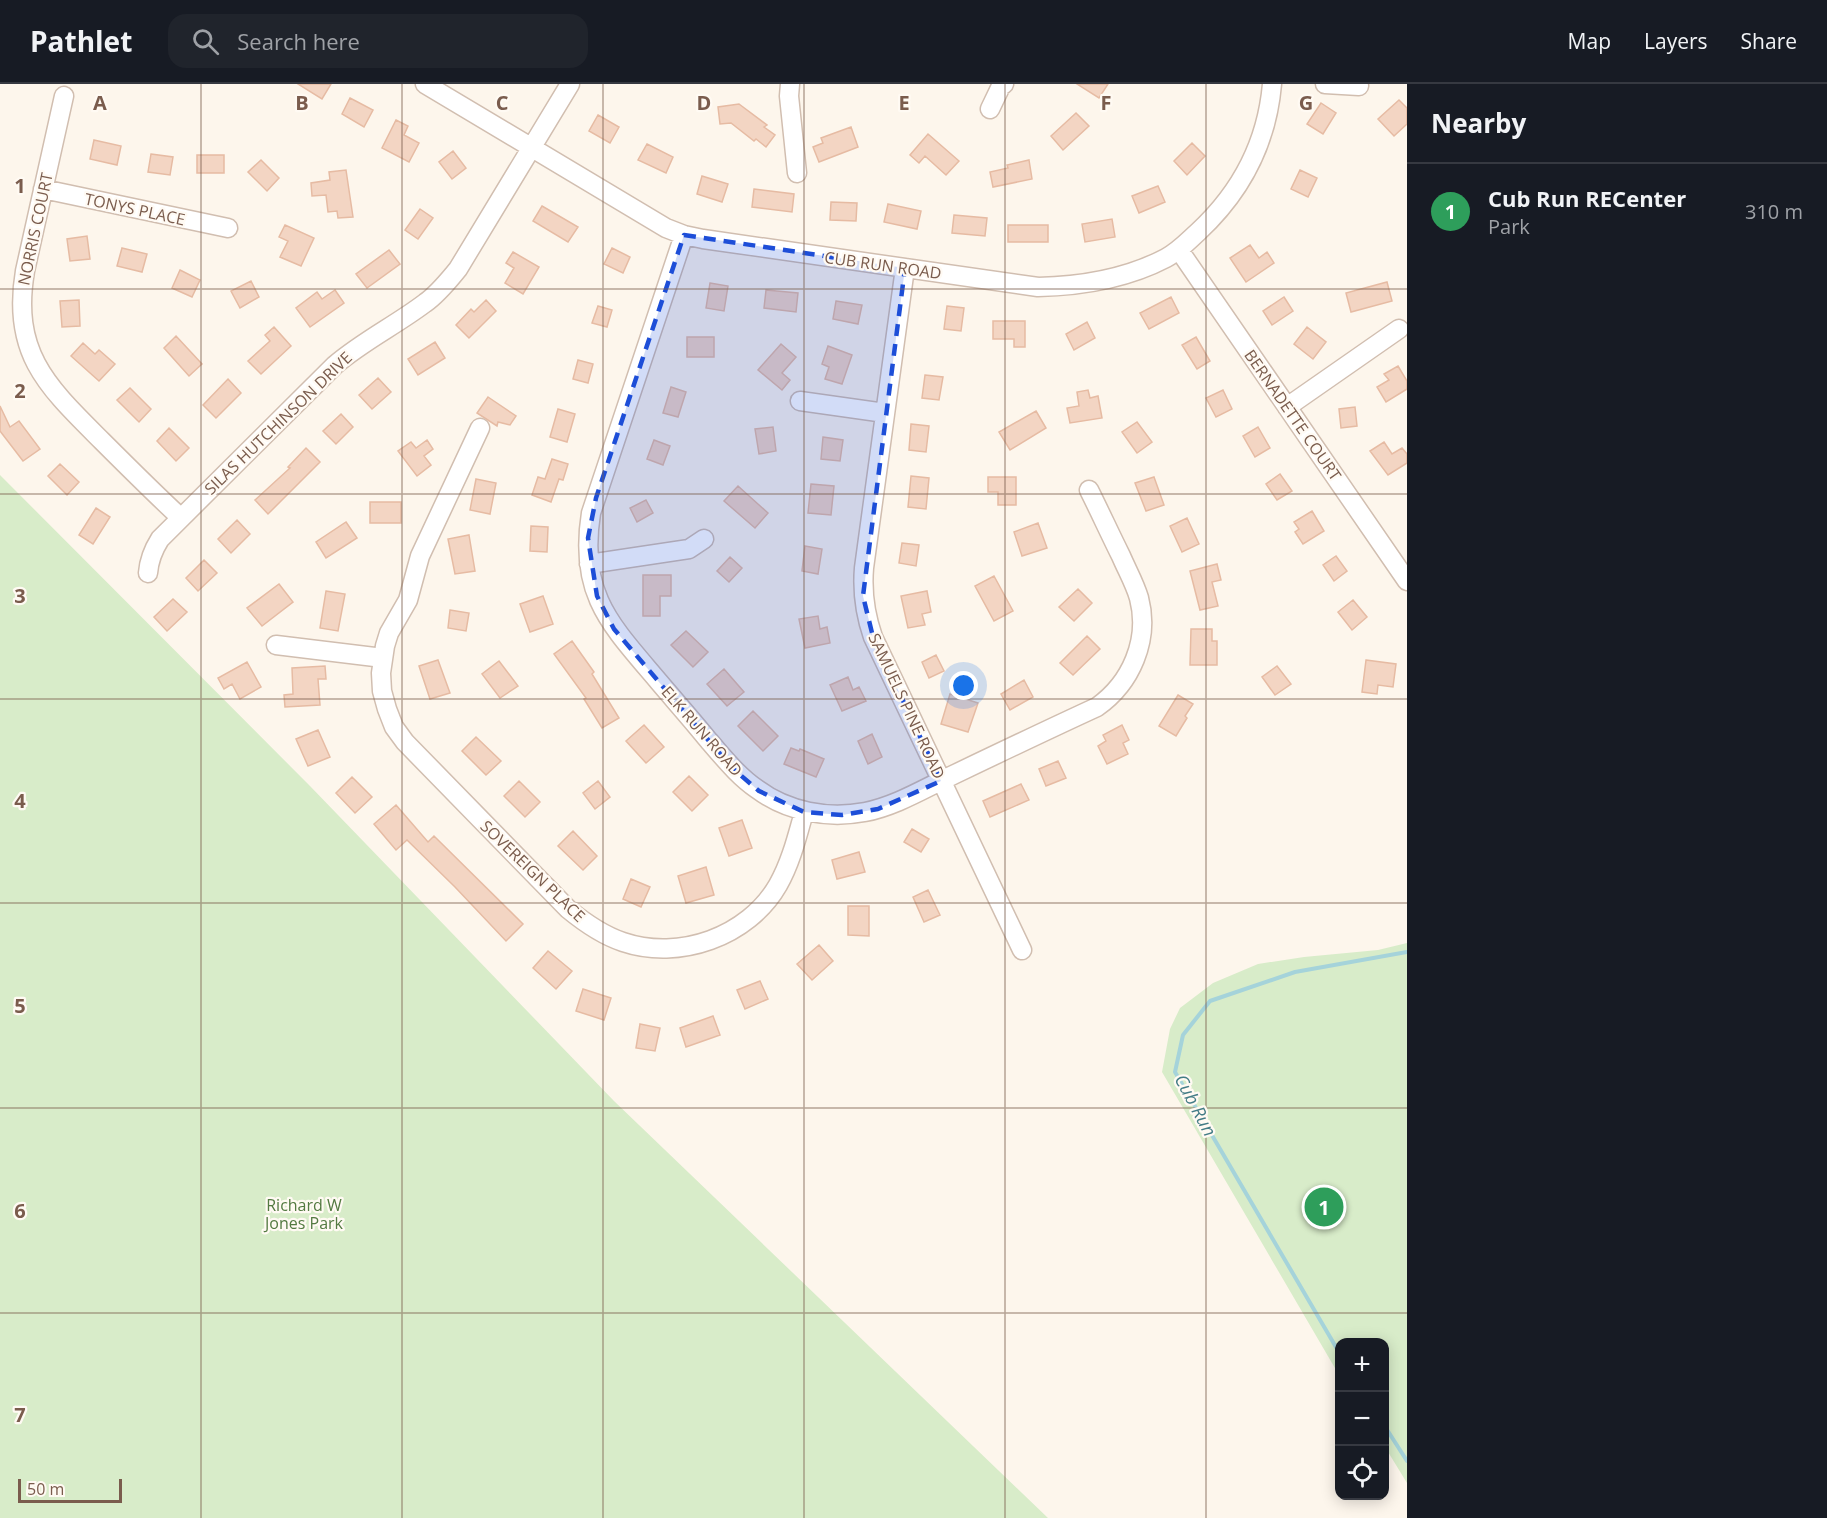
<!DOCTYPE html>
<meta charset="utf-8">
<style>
:root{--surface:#171b24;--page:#20242c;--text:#f1f3f6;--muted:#9ea1a6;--line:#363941;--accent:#ea580c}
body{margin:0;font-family:"Open Sans",sans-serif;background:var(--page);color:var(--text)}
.controls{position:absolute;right:18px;bottom:18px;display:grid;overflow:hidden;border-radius:12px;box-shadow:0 3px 15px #0003}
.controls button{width:54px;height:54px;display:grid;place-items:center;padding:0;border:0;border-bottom:2px solid var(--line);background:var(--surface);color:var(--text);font:30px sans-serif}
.scale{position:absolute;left:18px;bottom:15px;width:104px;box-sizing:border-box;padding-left:6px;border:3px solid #7a5c4d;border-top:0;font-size:16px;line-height:21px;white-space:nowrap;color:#7a5c4d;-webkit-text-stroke:4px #fffaf3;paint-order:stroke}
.you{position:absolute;left:964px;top:602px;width:21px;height:21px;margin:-15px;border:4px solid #fff;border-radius:50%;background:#1a73e8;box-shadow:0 0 0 9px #1a73e833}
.badge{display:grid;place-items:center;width:39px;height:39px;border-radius:50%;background:var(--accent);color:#fff;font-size:20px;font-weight:700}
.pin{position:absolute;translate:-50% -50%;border:3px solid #fff;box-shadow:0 2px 6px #0006}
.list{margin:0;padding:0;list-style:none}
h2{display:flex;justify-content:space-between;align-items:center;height:78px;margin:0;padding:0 24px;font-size:26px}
h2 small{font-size:20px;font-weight:400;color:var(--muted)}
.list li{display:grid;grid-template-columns:39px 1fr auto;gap:18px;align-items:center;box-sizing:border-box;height:96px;padding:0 24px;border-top:2px solid var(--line)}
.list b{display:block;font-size:22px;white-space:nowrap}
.list p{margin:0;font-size:20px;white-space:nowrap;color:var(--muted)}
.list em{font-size:20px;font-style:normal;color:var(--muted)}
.icon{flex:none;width:33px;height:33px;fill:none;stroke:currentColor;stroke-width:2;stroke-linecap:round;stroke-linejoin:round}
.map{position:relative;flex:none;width:1407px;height:1434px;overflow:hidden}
header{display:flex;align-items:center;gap:36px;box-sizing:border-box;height:84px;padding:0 30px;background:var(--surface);border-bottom:2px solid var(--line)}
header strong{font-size:28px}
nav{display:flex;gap:33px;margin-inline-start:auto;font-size:21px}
.search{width:420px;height:54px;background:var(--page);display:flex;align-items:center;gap:15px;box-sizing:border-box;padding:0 21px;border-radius:18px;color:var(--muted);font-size:22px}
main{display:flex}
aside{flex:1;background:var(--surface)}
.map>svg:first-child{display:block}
.green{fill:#d8ecc9}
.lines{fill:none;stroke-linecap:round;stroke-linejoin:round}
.stream{stroke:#a5d3da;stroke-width:4}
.building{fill:#f3d5c3;stroke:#e6bba3;stroke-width:1.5}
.minor-casing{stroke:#d1beb0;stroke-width:21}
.minor{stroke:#fff;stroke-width:18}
.marked{fill:#1d4ed8;fill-opacity:0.2;stroke:#1d4ed8;stroke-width:4.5;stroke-dasharray:12 8;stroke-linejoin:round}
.grid{fill:none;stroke:#7a5c4d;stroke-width:1.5;stroke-opacity:0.55}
.labels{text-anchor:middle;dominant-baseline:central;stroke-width:4.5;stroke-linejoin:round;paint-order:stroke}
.street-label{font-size:16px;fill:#7a5c4d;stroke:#fffaf3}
.park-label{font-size:16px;fill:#537a41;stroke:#fffaf3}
.water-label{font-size:18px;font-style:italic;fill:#437c86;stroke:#fffaf3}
.grid-label{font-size:20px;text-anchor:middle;font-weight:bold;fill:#7a5c4d;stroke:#fffaf3;stroke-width:4.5;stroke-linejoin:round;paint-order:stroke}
</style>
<header>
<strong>Pathlet</strong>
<div class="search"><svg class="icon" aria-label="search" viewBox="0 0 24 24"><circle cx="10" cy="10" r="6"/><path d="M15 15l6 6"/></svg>Search here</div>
<nav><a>Map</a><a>Layers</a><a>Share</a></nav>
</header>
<main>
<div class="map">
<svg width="1407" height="1434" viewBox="0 0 1407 1434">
<rect width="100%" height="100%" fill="#fdf6ec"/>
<path class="green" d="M0,391L310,702L614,1017L1048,1434H0Z
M1407,859V1399L1385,1363L1384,1258H1340L1339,1291L1162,988L1170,945L1180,924L1213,899L1258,880L1304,873L1378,866Z"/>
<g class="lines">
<path class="stream" d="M1340,1270L1175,988L1183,951L1210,917L1295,888L1407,868
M1384,1341L1407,1377"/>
</g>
<path class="building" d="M298,0H331L322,15Z
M1077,0H1108L1099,14Z
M350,14L373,26L364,43L342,30Z
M1399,16L1407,24V40L1394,52L1378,35Z
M1321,19L1336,29L1323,50L1307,40Z
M739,20L767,41L764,43L775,51L766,63L756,55L754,57L731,39L720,40L718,23Z
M1076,29L1089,42L1063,66L1051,52Z
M598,31L619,43L610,59L589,47Z
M396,36L408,42L404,51L419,59L409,78L382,64Z
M851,43L858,63L819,78L813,63L823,59L821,54Z
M928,50L959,77L946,91L925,72L919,79L910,71Z
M94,56L121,62L117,81L90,75Z
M1192,59L1205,72L1187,91L1174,77Z
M647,60L673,73L666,89L638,76Z
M453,67L466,84L452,95L439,78Z
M151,70L173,73L170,91L148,88Z
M197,71H224V89H197Z
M261,76L279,94L267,107L248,88Z
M1029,76L1032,95L993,103L990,88L1008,84L1007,81Z
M346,86L353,133L338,134L337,127L328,128L326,111L312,112L311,99L330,96L329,88Z
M1300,86L1317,94L1308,113L1291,105Z
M702,92L728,100L722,118L697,110Z
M1158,102L1165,118L1139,129L1132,112Z
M754,105L794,110L792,128L752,123Z
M831,118L857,119L856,137L830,136Z
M888,120L921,127L917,145L884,138Z
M542,122L578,143L568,158L533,137Z
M420,125L433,134L418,155L405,146Z
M954,131L987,134L985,152L952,149Z
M1112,135L1115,153L1085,158L1082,140Z
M285,141L314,154L301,182L280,173L288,157L279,153Z
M1008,141H1048V158H1008Z
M87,152L90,175L70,177L67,155Z
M1250,161L1259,174L1267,168L1274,179L1246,198L1230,174Z
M122,164L147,170L142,188L117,182Z
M612,164L630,173L623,189L604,180Z
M389,166L400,180L367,204L356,190Z
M513,168L539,183L523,210L505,199L514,184L506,179Z
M180,186L200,196L192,213L172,204Z
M251,197L259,213L240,224L231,207Z
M1387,198L1392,217L1351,228L1346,209Z
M710,199L728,202L724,227L706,224Z
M335,206L344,219L310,243L296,224L317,208L322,215Z
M766,206L798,209L796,228L764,224Z
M1171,213L1179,229L1149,245L1140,229Z
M1284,213L1293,227L1272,241L1263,227Z
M79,216L80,242L62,243L60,217Z
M486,216L496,227L469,254L456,241L471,225L474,228Z
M836,217L862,221L858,240L833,235Z
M598,222L612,226L607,243L592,239Z
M947,222L964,224L961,247L944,245Z
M993,237H1025V263H1014V255H993Z
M1087,238L1095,254L1074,266L1066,250Z
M274,243L291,262L261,290L248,277L270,257L265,251Z
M1307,243L1326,258L1313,275L1294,260Z
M176,252L202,280L189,292L164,264Z
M687,253H714V273H687Z
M1196,253L1210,277L1197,285L1182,261Z
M435,258L445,274L418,291L408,275Z
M83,259L95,270L99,266L115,280L99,297L71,272Z
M781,260L796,273L782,289L790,296L782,306L758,286Z
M828,262L852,271L842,300L825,295L829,283L822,280Z
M578,276L593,280L588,299L573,295Z
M1398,282L1407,297V305L1386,318L1377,303L1389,296L1384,290Z
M925,291L943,293L939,316L922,314Z
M378,294L391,308L372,325L359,311Z
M228,295L241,309L216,334L203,321Z
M671,303L686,308L678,333L663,329Z
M130,304L151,325L139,338L117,316Z
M1088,306L1090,314L1098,312L1102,334L1070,339L1067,324L1079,322L1077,308Z
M1223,306L1232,325L1216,333L1206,314Z
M488,313L516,332L510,341L498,338L497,342L477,329Z
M0,322L10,343L19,337L40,365L23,377L0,347Z
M1355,323L1357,342L1341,344L1339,325Z
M558,325L575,330L567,358L550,353Z
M1036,327L1046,344L1010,366L999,348Z
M341,330L353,343L336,360L323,347Z
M1137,338L1152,358L1137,369L1122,348Z
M911,340L929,342L926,368L909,366Z
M773,343L776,367L759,370L755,345Z
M1258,343L1270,364L1255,373L1243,352Z
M169,344L189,364L176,377L157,357Z
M823,353L843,356L840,377L821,375Z
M427,356L433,365L424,372L431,381L417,392L398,367L411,358L416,364Z
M654,356L670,362L663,381L647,375Z
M1384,358L1392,370L1402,364L1407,370V379L1388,391L1370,367Z
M306,364L320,378L268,430L255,416L290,384L288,383Z
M552,375L568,380L563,396L559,395L551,418L532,411L538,393L545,395Z
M60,380L79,398L67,411L48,392Z
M1280,390L1292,407L1277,416L1266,400Z
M911,392L929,394L926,425L908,423Z
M988,393H1016V421H998V408H988Z
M1154,393L1164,421L1146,427L1135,399Z
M476,395L496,399L490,430L470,426Z
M811,400L834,402L831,431L808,429Z
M738,402L768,429L755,444L724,417Z
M646,416L653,429L637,438L630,424Z
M370,418H401V439H370Z
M96,424L110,433L93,460L79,451Z
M1312,427L1324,447L1303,460L1295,448L1299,445L1294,438Z
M1187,434L1199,460L1182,468L1170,442Z
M237,436L250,450L231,469L218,455Z
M346,438L357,454L326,474L316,458Z
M1038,439L1047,464L1022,472L1014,448Z
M531,442L548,443L547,468L530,467Z
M469,451L475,487L455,490L448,455Z
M902,459L919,461L916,482L899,479Z
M805,462L822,465L818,490L802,487Z
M1336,472L1347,487L1334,497L1323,481Z
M730,473L742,484L729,498L717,487Z
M204,476L217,489L198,507L186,494Z
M1217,480L1221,496L1212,498L1218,522L1200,526L1190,487Z
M643,491H671V512H660V532H643Z
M994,492L1013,527L994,537L975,502Z
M279,500L293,518L262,542L247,524Z
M1078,505L1092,519L1074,537L1059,523Z
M326,507L345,510L338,547L320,544Z
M927,507L931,528L922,530L925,541L908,544L901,512Z
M543,512L553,540L530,548L520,520Z
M173,515L187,528L167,547L154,533Z
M1353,516L1367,533L1352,546L1338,528Z
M450,526L469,529L466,547L448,544Z
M818,532L820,545L827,543L830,559L805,564L799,535Z
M1191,545H1212V557H1217V581H1190Z
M686,547L708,568L693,583L671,561Z
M1087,552L1100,565L1073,591L1060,579Z
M572,557L594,588L592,590L619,634L602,644L584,615L586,614L554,570Z
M936,571L944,587L929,594L922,578Z
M438,576L450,609L430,615L419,582Z
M1366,576L1396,580L1393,603L1378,601L1377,610L1362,608Z
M499,577L518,602L500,614L482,590Z
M247,578L261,603L240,615L232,600L224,605L218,594Z
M325,582L326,595H318L320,621L285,623L284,611L293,610L292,584Z
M1277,582L1291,600L1275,611L1262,593Z
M724,585L744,608L727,622L707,600Z
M848,593L853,606L859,603L866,617L842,627L830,601Z
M1024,596L1033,613L1010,626L1001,610Z
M950,610L978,619L968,648L941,640Z
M1178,611L1193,620L1185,632L1187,634L1176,652L1159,642Z
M753,627L778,652L763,667L738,642Z
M644,641L664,663L646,679L626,657Z
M1122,641L1129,656L1123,659L1128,670L1107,680L1098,662L1106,657L1103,651Z
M318,646L330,673L308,682L296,655Z
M872,650L882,673L868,680L858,657Z
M476,653L501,677L486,691L462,667Z
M791,664L799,667L800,665L824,675L816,693L784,680Z
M1058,677L1066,694L1046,702L1039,685Z
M689,692L708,711L692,727L673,708Z
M352,693L372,713L355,729L336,709Z
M519,697L540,718L525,733L504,712Z
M598,697L610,713L595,725L583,709Z
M1021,700L1029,716L990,733L983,717Z
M396,721L428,758L434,752L523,840L506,857L455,803L407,756L396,766L374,740Z
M742,736L752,764L729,772L719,744Z
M912,745L929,755L921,768L904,758Z
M573,747L597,772L583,786L558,762Z
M859,768L865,788L837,795L832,776Z
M706,783L714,811L686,819L678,792Z
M631,795L650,803L641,823L623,815Z
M928,806L940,831L924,838L913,813Z
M848,822H869V852L848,851Z
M819,861L833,877L812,896L797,880Z
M548,867L572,887L556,905L533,884Z
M760,897L768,915L745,925L737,906Z
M583,905L611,914L604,936L576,927Z
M713,932L720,951L686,963L680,944Z
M640,940L660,944L655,967L636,964Z"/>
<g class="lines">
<defs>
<path id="minor" d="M425,0L666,144L684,151L703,155L1038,203C1083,202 1126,195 1166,174C1179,167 1188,157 1198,148C1241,108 1267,58 1272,0
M790,0L789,12L797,89
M1325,0L1359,2
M64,12L25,187C11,270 48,303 102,357C128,383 154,409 181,434
M990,25L1001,2L1004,0
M43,105L228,144
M684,151L591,429C578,511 611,541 659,598C676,618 693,637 709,657C724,674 738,692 757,705C788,728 828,735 865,728C896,722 925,704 953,691C1001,668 1049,645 1097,623C1131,599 1150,556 1139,514C1135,500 1127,486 1121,472C1110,450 1100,428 1089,406
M1179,166L1407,497
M905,184L864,484C862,508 865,530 873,553L1022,866
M800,317L885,329
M1287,323L1399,245
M480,344L420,472L408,516L389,549L385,562L381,589L382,607L387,625L394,643L405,658L568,825C585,839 602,851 623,858C679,877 748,853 778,801C791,778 797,753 804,728
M589,480L689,465L704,455
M148,489C149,476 153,466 160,455L335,281C363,257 396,241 425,219C438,210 448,197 458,185L570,0
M276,561L383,574"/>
</defs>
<use href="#minor" class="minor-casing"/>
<use href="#minor" class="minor"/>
</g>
<path class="marked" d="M684,151L905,184L863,512L873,553L941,697L878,725L842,731L804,728L759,707L731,683L614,545L597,512L588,454L596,414Z"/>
<path class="grid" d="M201,0V1434M402,0V1434M603,0V1434M804,0V1434M1005,0V1434M1206,0V1434M0,205H1407M0,410H1407M0,615H1407M0,819H1407M0,1024H1407M0,1229H1407"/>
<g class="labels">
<g class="street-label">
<text transform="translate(135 125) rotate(12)">TONYS PLACE</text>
<text transform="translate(35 145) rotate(-78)">NORRIS COURT</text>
<text transform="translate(883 181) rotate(8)">CUB RUN ROAD</text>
<text transform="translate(1293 331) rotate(55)">BERNADETTE COURT</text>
<text transform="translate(278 339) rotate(-44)">SILAS HUTCHINSON DRIVE</text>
<text transform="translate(907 622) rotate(65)">SAMUELS PINE ROAD</text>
<text transform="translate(702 647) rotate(49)">ELK RUN ROAD</text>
<text transform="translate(533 787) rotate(44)">SOVEREIGN PLACE</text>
</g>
<g class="park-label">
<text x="304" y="1121">Richard W<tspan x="304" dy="18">Jones Park</tspan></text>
</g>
<g class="water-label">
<text transform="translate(1196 1021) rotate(62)">Cub Run</text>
</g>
</g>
<g class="grid-label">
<text x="100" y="26">A</text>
<text x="302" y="26">B</text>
<text x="502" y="26">C</text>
<text x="704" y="26">D</text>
<text x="904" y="26">E</text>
<text x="1106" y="26">F</text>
<text x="1306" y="26">G</text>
<text x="20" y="109">1</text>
<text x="20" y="314">2</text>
<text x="20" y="519">3</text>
<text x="20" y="724">4</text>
<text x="20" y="929">5</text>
<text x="20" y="1134">6</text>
<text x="20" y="1338">7</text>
</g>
</svg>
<div class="controls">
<button>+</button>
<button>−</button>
<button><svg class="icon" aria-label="locate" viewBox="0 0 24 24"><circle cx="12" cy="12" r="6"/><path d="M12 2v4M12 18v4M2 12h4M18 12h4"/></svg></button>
</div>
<div class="scale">50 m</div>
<div class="you"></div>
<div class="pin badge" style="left:1324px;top:1123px;background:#2e9e5b">1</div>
</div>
<aside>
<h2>Nearby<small></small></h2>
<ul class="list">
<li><span class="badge" style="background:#2e9e5b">1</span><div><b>Cub Run RECenter</b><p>Park</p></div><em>310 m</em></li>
</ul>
</aside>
</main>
